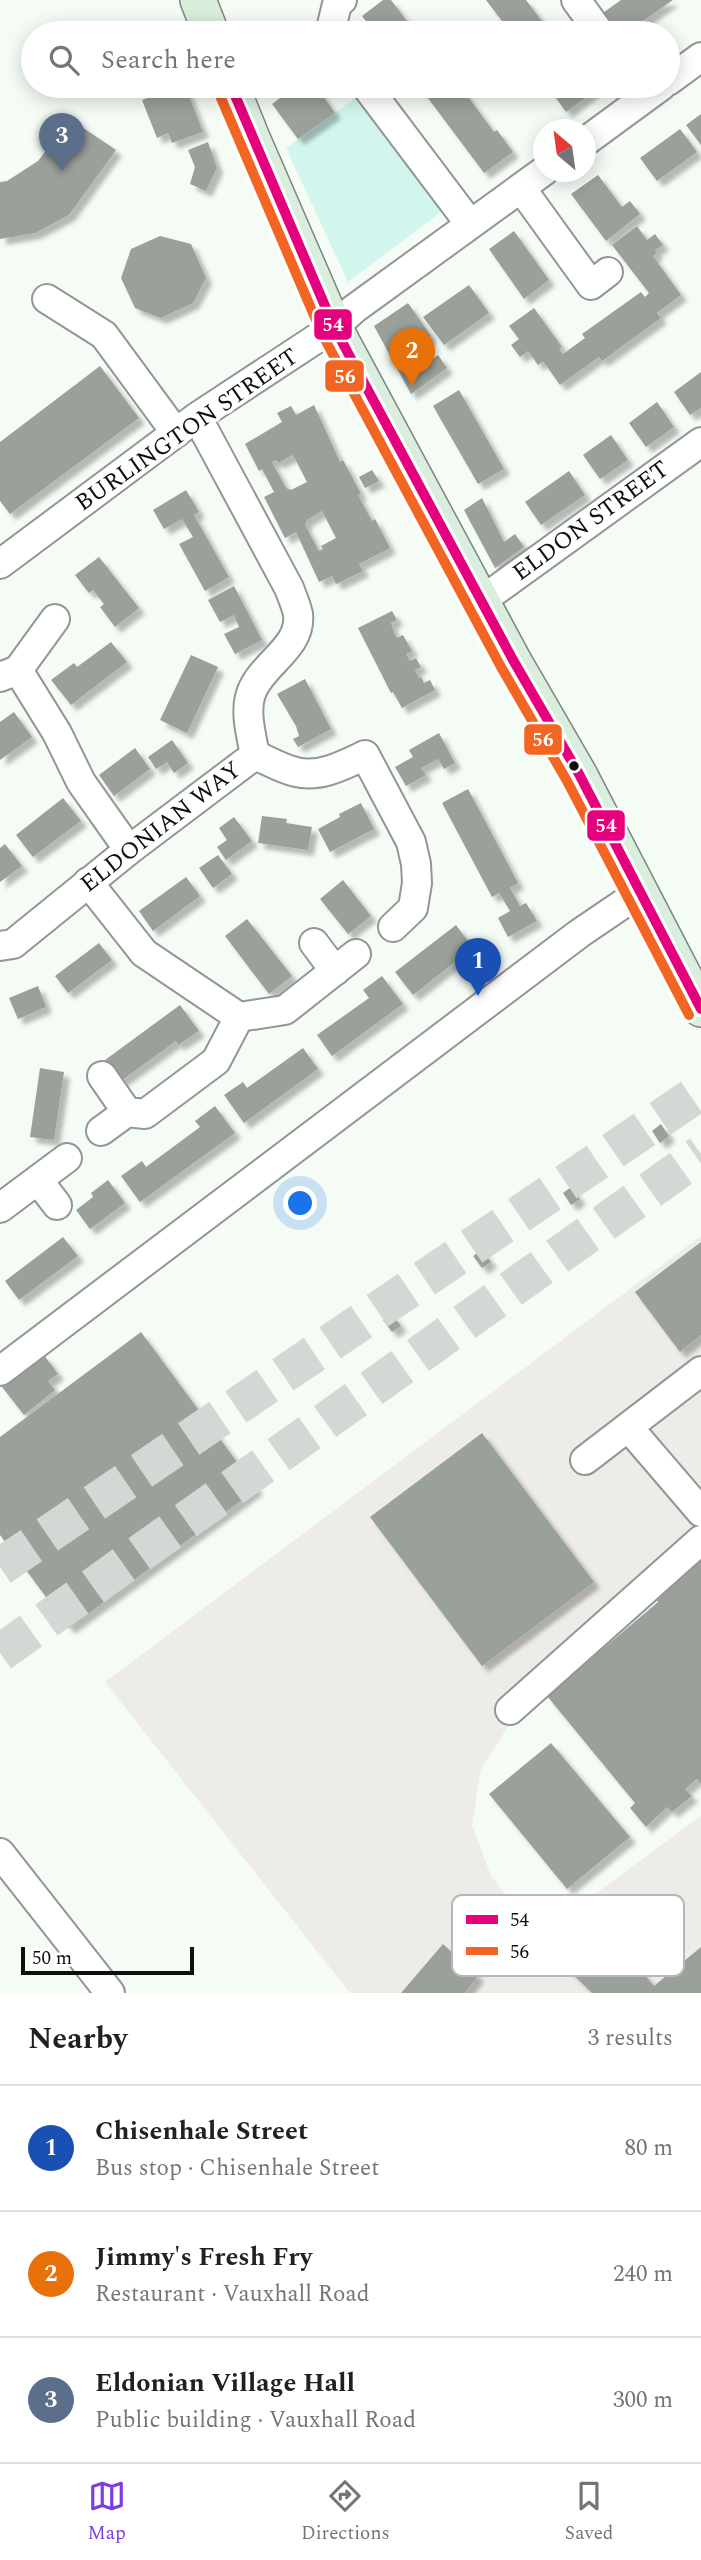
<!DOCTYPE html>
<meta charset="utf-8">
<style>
:root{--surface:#fff;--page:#f6f6f6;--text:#202124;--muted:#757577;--line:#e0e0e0;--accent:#7c3aed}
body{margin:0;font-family:Spectral,serif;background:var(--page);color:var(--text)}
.compass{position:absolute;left:533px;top:119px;width:63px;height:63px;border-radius:50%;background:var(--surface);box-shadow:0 4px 18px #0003;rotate:331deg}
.scale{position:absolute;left:21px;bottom:18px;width:173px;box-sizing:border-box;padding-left:7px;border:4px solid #0f0f0f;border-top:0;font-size:19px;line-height:24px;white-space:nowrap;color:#0f0f0f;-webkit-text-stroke:5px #fff;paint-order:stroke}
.you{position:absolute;left:301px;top:1204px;width:24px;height:24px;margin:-18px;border:5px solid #fff;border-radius:50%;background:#1a73e8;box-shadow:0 0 0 10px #1a73e833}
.badge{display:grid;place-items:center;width:46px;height:46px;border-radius:50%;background:var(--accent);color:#fff;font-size:23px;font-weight:700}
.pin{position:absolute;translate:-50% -58px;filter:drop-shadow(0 2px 4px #0008)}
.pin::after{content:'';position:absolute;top:37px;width:24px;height:21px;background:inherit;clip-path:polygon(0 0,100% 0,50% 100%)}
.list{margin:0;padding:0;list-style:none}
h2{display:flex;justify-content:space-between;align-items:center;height:91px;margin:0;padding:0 28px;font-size:30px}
h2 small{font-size:23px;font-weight:400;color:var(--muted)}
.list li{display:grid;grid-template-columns:46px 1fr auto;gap:21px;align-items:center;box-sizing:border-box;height:126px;padding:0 28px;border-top:2px solid var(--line)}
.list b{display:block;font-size:26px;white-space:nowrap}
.list p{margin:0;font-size:23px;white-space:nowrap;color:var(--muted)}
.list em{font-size:23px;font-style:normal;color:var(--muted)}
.icon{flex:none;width:38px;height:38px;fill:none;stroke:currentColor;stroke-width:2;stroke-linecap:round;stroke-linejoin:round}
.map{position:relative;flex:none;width:701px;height:1993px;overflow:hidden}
.search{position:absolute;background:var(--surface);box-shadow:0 4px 18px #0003;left:21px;right:21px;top:21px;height:77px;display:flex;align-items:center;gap:18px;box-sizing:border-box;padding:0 24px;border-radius:38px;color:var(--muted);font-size:26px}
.sheet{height:469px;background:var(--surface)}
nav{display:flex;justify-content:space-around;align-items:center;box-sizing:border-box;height:98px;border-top:2px solid var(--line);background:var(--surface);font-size:19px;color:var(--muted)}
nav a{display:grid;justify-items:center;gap:4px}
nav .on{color:var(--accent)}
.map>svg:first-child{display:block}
.industrial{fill:#edece8}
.green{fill:#d2f5ee}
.building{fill:#9aa09a;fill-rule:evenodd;filter:url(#shadow)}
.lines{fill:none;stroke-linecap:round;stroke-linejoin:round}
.highway-tunnel{stroke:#d2d8d3;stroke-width:38;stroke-dasharray:38 19;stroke-linecap:butt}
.minor-casing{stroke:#939693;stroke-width:32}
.major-casing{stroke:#808380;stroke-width:38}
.minor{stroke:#fefffe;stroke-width:28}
.major{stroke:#d9eedc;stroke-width:35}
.bus-1-casing{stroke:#fff;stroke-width:16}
.bus-2-casing{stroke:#fff;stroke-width:16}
.bus-1{stroke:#e5007d;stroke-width:10}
.bus-2{stroke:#f26522;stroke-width:10}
.bus-dot{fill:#0f0f0f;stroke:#fff;stroke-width:2.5}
.labels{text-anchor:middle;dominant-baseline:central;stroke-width:7;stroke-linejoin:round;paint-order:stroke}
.street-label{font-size:24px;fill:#0f0f0f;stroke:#fff}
.key{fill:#fff;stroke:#b7b7b7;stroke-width:2}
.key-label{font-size:19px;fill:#0f0f0f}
.line-badge{stroke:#fff;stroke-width:2.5}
.badge-label{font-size:19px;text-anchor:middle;font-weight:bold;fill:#fff}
</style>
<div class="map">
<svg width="701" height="1993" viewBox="0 0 701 1993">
<defs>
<filter id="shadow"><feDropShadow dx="6" dy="6" stdDeviation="2" flood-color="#0004"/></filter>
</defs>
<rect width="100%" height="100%" fill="#f5fcf6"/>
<path class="industrial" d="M701,1236V1552L514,1717L481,1769L472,1825L491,1876L538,1936L701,1816V1993H350L105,1682Z"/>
<path class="green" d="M358,96L441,212L348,282L286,148Z"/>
<path class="building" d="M383,0H391L416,33H375L362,16Z
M486,0H526L551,33H511Z
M621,0H673L626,33H613L600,15Z
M179,86H185L203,132L172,143L168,133L157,138L142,100Z
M271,86H316L335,113L298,139L272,104L280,98Z
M419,86H460L494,132L497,130L513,152L484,173Z
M550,86H590L594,91L566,112L551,91L553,90Z
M701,114V145L686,125Z
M70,119L116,150L69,215L35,233L0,239V182L7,181L38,161Z
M680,129L697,152L657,181L640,158Z
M208,142L217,168L206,191L190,184L195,167L188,150Z
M598,175L622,207L630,201L640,214L606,241L571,194Z
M637,226L647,240L655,234L663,245L655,250L657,253L653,256L681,295L657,313L661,318L602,361L599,357L560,385L543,361L538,365L528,351L520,357L511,345L519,339L509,326L534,308L562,347L559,349L563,354L585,338L582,334L641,292L645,297L649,293L612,245Z
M514,231L549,280L524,299L489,249Z
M160,236L191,244L206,278L193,303L161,318L135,308L121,278L131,249Z
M469,285L489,313L444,345L423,317Z
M408,303L431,336L425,341L422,334L407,345L414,357L423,352L429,362L438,355L447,368L411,394L374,326Z
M100,366L139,418L10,514L0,501V442Z
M701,372V408L690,415L674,392Z
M459,390L504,469L478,484L433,406Z
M657,402L674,427L646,447L629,423Z
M314,405L340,462L343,460L361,494L358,495L372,521L375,519L390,548L359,564L363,571L336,584L332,576L319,582L296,532L285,538L264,497L274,492L262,469L259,471L245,444L282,422L277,413L291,406L296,415ZM293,455L307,482L291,490L286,488L272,462L276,460L278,463ZM322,511L336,538L321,546L323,549L319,551L305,525L307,520Z
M611,435L628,460L600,479L583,455Z
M372,470L379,481L365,488L359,477Z
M569,471L585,495L541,525L525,502Z
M186,490L199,512L194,515L229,577L205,591L179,544L193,537L182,519L164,529L153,510Z
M482,498L504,542L515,534L524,547L495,568L464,510Z
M99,557L139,608L115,627L100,607L104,604L93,590L89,593L75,575Z
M234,586L262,640L235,654L224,634L239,627L234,615L220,622L208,600Z
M392,611L397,620L391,623L394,632L397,638L403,635L412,651L406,654L410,661L416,658L421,667L415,670L419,678L421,677L424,683L430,680L435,690L402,708L393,692L391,693L358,628Z
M111,642L127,662L71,705L51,680L74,663L77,667Z
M191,655L218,667L187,733L160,720Z
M305,679L331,729L298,747L293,739L299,736L296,726L277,694Z
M14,712L32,737L0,760V722Z
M439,733L455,763L444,769L438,759L421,768L426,775L406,786L395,767L413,757L409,750Z
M172,740L188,763L174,773L167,762L156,769L148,757Z
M135,748L150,769L114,796L99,775Z
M468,789L518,883L510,888L520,906L526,903L537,921L508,937L498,918L510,911L499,893L492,897L442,803Z
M63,798L81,821L33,857L16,835Z
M361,803L374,829L330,852L318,829L340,817L339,814Z
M262,816L287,819L286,823L312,827L308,850L258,843Z
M234,817L252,841L226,860L217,847L227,840L219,828Z
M5,844L22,866L0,882V848Z
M218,855L232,874L213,888L199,868Z
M186,877L200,896L153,931L139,911Z
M343,880L371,916L348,934L320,899Z
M247,919L292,976L269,994L225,936Z
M456,925L473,948L413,995L395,972Z
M99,943L112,960L68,993L55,976Z
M382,976L403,1004L332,1056L317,1035L369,998L363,990Z
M38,986L46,1007L18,1019L9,998Z
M180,1005L199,1031L178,1045L176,1041L121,1081L105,1060Z
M303,1048L318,1069L244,1123L224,1095L243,1082L247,1088Z
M40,1068L64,1072L54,1140L30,1137Z
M215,1106L235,1133L140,1202L121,1176L142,1161L146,1167L200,1127L195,1121Z
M661,1124L669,1136L660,1143L652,1131Z
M108,1180L125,1203L90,1229L76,1210L93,1197L91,1193Z
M571,1187L580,1199L571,1205L563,1193Z
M63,1237L78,1256L19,1300L5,1281Z
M701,1242V1335L680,1352L635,1292Z
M482,1250L491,1262L482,1268L473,1256Z
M392,1314L401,1326L392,1332L383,1320Z
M141,1332L257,1489L69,1628L0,1535V1437Z
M44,1355L58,1374L48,1381L55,1390L24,1415L2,1387Z
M482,1433L594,1582L482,1666L370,1517Z
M701,1556V1784L697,1779L685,1789L692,1796L672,1812L667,1807L646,1827L630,1808L635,1803L547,1696L658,1602L654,1596Z
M551,1743L630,1837L567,1889L489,1794Z
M593,1914L654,1986L701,1947V1993H592L547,1949Z
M443,1944L478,1976L465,1993H401Z"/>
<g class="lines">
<path class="highway-tunnel" d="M0,1567L701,1091
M0,1653L701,1154"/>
<defs>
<path id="minor" d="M576,0L600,33
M330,33L337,4L342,0
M668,81L701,57
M366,86L470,224
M586,141L661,86
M521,188L591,285L608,272
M47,299L104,335L176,433
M0,564L197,417L334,327L354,309L544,171
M481,601L701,442
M18,670L55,619
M0,677L18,670L57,733L81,782L129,850
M255,755C267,760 282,769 296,772C320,778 344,765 365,755L411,842L416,864L417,883L413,908L393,927
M88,882L144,953L239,1017
M314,943L335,971
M0,946L13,944L129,850L255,755C251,734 244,710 252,691C263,663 302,647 298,614C296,605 292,596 289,588L197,417
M102,1076L127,1112L145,1114L216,1061L239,1017L285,1010L356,954
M101,1131L127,1112
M38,1180L57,1205
M0,1208L67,1158
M0,1371L580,933L639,893
M629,1428L701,1512
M585,1460L701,1371
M510,1710L701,1540
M0,1853L110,1993"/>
<path id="major" d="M198,0L211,33
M231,86L252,138L334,327L513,660L579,774L701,1009"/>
</defs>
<use href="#minor" class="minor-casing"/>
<use href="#major" class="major-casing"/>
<use href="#minor" class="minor"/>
<use href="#major" class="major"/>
<defs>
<path id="bus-1" d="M231,86L334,327L513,660L579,774L701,1009"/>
<path id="bus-2" d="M218,91L322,334L501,667L567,781L689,1015"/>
</defs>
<use href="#bus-1" class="bus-1-casing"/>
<use href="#bus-2" class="bus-2-casing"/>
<use href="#bus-1" class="bus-1"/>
<use href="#bus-2" class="bus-2"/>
</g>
<circle class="bus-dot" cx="574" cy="766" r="6"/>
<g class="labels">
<g class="street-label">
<text transform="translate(187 430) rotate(-35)">BURLINGTON STREET</text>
<text transform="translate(591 521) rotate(-36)">ELDON STREET</text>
<text transform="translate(161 827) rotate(-38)">ELDONIAN WAY</text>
</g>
</g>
<rect x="452" y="1895" width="232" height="81" rx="10" class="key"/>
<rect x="466" y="1915" width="32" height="9" fill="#e5007d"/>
<rect x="466" y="1947" width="32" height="8" fill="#f26522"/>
<g class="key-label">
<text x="510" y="1926">54</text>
<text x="510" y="1958">56</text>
</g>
<g class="line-badge">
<rect x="313" y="308" width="40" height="33" rx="7" fill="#e5007d"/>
<rect x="324" y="359" width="41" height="34" rx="7" fill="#f26522"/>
<rect x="523" y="723" width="40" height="33" rx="7" fill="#f26522"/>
<rect x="586" y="809" width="40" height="33" rx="7" fill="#e5007d"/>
</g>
<g class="badge-label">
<text x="333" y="331">54</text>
<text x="345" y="383">56</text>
<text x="543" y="746">56</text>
<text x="606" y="832">54</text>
</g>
</svg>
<svg class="compass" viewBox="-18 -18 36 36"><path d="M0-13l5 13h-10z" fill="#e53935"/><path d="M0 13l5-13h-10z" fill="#757577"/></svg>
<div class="scale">50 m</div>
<div class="you"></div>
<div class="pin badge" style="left:478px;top:996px;background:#1a4fb4">1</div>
<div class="pin badge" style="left:412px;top:386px;background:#e8710a">2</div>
<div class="pin badge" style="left:62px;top:171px;background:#5c6f8a">3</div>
<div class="search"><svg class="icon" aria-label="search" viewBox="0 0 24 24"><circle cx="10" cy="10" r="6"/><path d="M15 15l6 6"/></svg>Search here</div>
</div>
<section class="sheet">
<h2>Nearby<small>3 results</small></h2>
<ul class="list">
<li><span class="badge" style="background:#1a4fb4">1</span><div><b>Chisenhale Street</b><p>Bus stop · Chisenhale Street</p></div><em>80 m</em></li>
<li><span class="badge" style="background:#e8710a">2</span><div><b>Jimmy's Fresh Fry</b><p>Restaurant · Vauxhall Road</p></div><em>240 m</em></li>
<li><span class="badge" style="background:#5c6f8a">3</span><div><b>Eldonian Village Hall</b><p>Public building · Vauxhall Road</p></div><em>300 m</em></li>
</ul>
</section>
<nav>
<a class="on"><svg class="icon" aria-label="map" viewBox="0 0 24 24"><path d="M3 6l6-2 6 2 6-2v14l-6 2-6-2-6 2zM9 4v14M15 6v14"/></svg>Map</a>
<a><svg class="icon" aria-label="directions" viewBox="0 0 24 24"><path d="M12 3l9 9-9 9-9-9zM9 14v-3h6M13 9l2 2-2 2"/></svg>Directions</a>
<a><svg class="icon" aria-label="saved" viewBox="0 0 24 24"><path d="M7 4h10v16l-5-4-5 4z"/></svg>Saved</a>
</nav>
